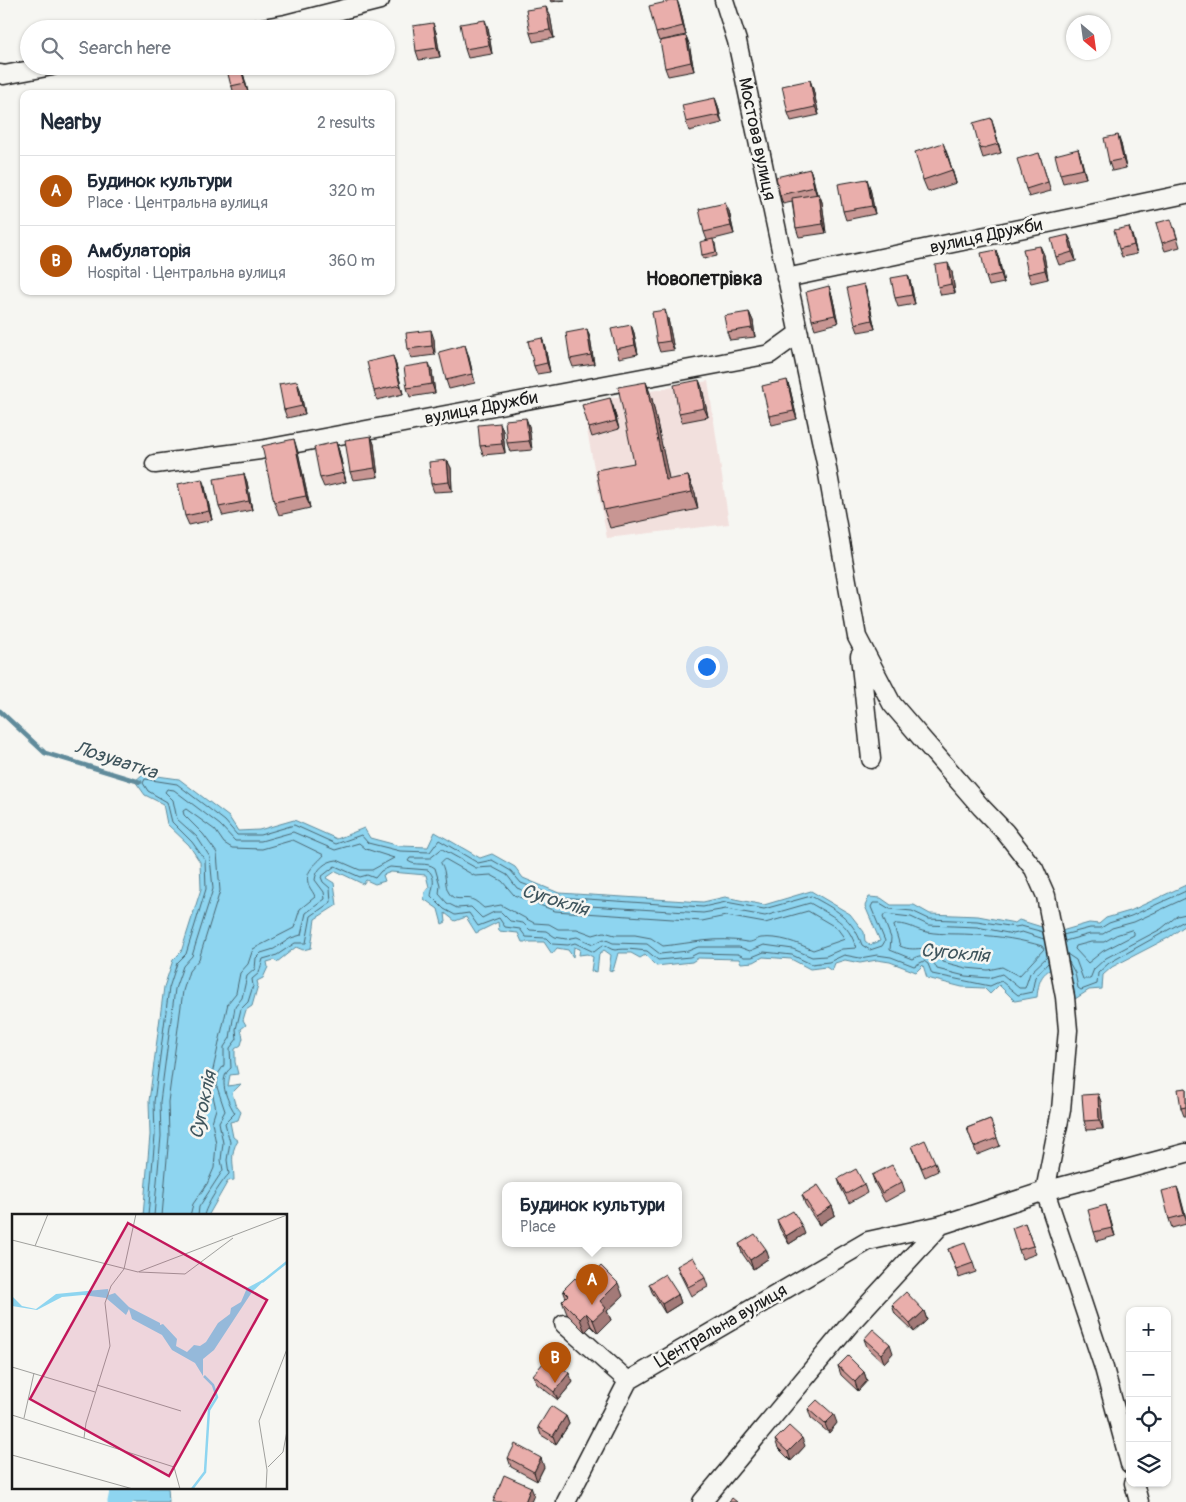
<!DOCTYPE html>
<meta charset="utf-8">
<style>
:root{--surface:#fff;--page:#f2f2f3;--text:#1f2937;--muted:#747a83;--line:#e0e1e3;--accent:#b45309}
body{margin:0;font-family:Pangolin,sans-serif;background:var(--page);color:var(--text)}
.controls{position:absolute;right:15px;bottom:15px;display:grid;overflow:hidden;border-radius:10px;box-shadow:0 1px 4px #0004}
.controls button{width:45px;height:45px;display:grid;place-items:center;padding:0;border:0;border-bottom:1px solid var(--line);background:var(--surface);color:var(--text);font:25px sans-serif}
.compass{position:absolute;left:1066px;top:15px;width:45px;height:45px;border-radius:50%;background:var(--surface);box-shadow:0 1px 4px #0004;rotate:151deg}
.you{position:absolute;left:706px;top:666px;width:18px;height:18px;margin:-12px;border:4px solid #fff;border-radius:50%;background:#1a73e8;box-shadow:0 0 0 8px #1a73e833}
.badge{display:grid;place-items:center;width:32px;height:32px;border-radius:50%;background:var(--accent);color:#fff;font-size:16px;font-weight:700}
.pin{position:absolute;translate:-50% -41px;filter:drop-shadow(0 1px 2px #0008)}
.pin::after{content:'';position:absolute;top:26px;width:18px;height:15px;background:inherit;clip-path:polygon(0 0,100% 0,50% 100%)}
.popup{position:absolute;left:502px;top:1182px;width:180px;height:65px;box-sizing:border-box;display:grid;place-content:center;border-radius:10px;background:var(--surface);filter:drop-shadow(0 1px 4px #0005);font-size:16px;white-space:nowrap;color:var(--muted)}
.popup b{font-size:19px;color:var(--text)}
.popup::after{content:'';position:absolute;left:50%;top:100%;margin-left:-10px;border:10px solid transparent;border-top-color:var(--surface)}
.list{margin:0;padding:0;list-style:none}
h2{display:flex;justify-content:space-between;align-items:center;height:65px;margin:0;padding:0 20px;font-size:21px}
h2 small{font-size:16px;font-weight:400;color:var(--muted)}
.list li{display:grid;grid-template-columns:32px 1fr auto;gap:15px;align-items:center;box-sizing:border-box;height:70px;padding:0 20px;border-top:1px solid var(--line)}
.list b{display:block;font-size:19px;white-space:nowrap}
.list p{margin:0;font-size:16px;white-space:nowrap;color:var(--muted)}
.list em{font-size:16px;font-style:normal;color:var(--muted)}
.icon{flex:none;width:28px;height:28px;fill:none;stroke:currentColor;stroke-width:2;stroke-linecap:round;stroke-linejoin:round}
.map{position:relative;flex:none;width:1186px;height:1502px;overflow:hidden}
.search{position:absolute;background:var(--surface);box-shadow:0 1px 4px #0004;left:20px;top:20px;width:375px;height:55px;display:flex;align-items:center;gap:12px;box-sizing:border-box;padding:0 18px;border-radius:28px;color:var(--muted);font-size:19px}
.panel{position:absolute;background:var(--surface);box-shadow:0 1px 4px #0004;left:20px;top:90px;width:375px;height:205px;border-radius:10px}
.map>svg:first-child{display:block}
.built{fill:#f2e0dd}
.water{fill:#8ed5f0;stroke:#608b9b}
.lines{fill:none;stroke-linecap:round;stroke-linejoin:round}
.shore{stroke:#4a6671;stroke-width:1}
.stream{stroke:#608b9b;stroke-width:4.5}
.river{stroke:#8ed5f0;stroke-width:25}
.minor-casing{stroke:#1c1c1c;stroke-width:21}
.minor{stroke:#f6f6f2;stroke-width:18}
.wall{fill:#c89693;stroke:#1c1c1c}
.shaded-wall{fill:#a37a78;stroke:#1c1c1c}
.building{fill:#e9aeab;stroke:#1c1c1c}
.labels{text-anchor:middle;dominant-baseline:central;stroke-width:5;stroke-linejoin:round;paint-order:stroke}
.street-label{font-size:18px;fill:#1c1c1c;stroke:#f6f6f2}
.water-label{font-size:19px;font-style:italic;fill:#3e545c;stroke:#f6f6f2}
.quarter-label{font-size:20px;font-weight:bold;fill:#1c1c1c;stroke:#f6f6f2}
.inset-river{fill:none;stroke:#8ed5f0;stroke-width:2.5}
.inset-road{fill:none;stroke:#9f9f9c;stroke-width:1}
.view{fill:#c2185b;fill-opacity:0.15;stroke:#c2185b;stroke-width:2.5}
.inset-edge{fill:none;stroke:#1c1c1c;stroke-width:2.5}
</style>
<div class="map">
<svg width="1186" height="1502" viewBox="0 0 1186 1502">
<rect width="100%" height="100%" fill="#f6f6f2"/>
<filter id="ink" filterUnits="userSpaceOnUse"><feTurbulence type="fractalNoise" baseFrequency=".02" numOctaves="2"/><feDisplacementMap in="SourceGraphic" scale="10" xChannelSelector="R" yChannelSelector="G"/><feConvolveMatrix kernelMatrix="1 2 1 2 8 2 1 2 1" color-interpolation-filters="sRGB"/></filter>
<g filter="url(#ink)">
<path class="built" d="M708,381L729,524L607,538L582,403Z"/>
<path class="water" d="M143,774L179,779L229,817L238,831L259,830L294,820L337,839L364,828L370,838L400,846L428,847L435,832L480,858L492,854L515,867L523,878L559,893L703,902L725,897L764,905L811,891L850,914L864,932L865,941L870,945L880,941L865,906L869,897L881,898L891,905H914L930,914L978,916L1015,923L1019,920L1058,932L1089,923L1099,924L1106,918L1130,911L1186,885V925L1168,938L1112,967L1103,975L1102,989L1089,990L1075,999L1070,974L1066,966C1044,968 1039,976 1037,997L1015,1001L999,985L990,994L984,988L962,987L927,978L923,965L916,972L890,962L877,960L860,963L845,960L835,963L832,971L826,967L810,969L791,959L763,957L754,962L741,963L739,959L698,958L692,962L656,966L645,955L640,958L631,953H618L613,971L609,970L611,955L604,950L599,954L597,972L591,971L593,957L587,954L579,955L580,949L574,947L573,957L568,950L557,948L552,954L544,942H522L518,933L499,931L498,922L476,933L466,917L455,921L445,913L446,922L442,924L438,909L424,899L425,892L429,887L426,875L391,872L383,875L385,881L375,884L366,880L363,884L336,871L326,878L334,883L337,905L315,919L311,948L303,950L296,947L277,962L274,960L267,962L268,967L263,978L257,981L258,985L252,1006L246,1010L243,1020L246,1025L241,1029L243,1038L241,1045L235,1049V1062L238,1074L230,1075L228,1086L241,1084L232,1093L235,1104L241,1112L238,1120L230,1122L233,1137L238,1141C229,1153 234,1166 234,1180L228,1181L208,1216H143L150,1135L149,1101L164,987L173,960L181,952L201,889L200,862L189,845L167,824L163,804L145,795L135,781Z
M123,1488H168L169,1502H121Z"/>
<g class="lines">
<path class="shore" d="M442,849L476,868L492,867L507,875L517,888L557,904L703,913L726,909L765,916L810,903C832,916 849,922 856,948L842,949L826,956L812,957L793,949L764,945L750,951L739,947H698L688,951L660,954L647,944L613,943L604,939L593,944L577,937L566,939L555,937L546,931L530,930L523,923L510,921L501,912H494L482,918L471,907L457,908L447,903L439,894L440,885L435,868C426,861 416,867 408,861L410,858H430Z
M445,859L475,876L491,875L502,881L514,895L555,911L702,921L726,916L765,923L808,911L837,928L845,939L813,950C797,943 780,936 761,938C756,939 752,943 747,942C716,936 694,943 663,946L651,938L635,935H615L604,932L593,935L577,929H558L549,924L534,923L501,905L484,908C480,905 477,901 471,899C463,897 454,902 449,893C444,886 447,872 441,863Z
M897,924C910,924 915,930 927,932C943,935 961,933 977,935C998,936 1023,940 1042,946L1044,949L1019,976L1002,967L988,970L966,968L943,962C929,938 919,955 900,946L894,926Z
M1132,930L1134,932V935L1103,951L1088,963L1075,949L1076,946L1091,942H1104L1116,935Z
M1063,935L1090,928H1101L1109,923L1131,916L1186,891
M1044,939L1022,932L1013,934L977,927L928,925L911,917L885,914L883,917L891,938L890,950L912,959C925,952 931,956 937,969L965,976L989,978L1002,974L1019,988H1025L1030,973L1047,957
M1065,941L1090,934H1103L1112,928L1134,922L1186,898
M1067,954L1076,960L1083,979H1090L1094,969L1106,958L1161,929L1177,916L1186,914
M1069,962L1075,973L1078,988L1081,990L1097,984L1098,973L1109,963L1186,920
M148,1216L155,1136L154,1102L169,988L177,963L186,954L206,889L205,860L192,842L172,822L167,802L148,791L143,783L145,779L177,784L225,821L237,835H260L294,825L336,844L361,835L368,843L400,851L430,852L439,840L478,863L492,860L511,871L521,883L558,897L703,907L726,902L764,909L811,896C836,910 852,917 862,945L870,950L882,946L885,941L871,907L873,903H880L890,909L912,911L929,919L977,921L1015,927L1021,926L1043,932
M154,1216L161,1136L160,1102L175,989L183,966L192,956L213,889L210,857L197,837L177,819L173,800L165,792L167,789L174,790L220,825L235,841H261L293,832L335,850L359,843L366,849L394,858L372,870H360L337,860C326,861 316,869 315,880L324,892L325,899L306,913L301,935L291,938L274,949L261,953L256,958L255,969L247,976L242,998L235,1007L230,1038L224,1047V1065L218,1074L217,1087L225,1111L219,1122L223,1143L221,1160L223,1170L199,1207L198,1216
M162,1216L169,1136L168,1102L183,991L189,971L199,959L220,891L217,853L203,834L184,815L183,811L186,809L215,830L224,843L232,848L262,849L293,840L324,855C316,865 303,871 309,886C311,890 314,893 315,897L300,909L294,928L253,949L248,964L240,973L236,993L228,1003L210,1083L216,1109L212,1122L216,1144L214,1168L207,1184L193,1204L190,1216
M204,1216C204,1208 224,1178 229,1174L227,1160L230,1142L225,1123L235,1113C227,1101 217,1078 231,1068L230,1048L237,1039L236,1029L241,1009L248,1002L253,986L252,979L259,973L263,959L277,955L295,943H306L311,916L331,902L330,888L323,882L321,877L335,866L360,877L367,875L375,878L381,871L390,867L428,870C437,878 432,888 431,896L444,909L455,915L469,913L478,926L499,918L505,927L520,929L526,937L546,938L552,944L568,945L575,943L594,952L603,945C607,946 611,950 615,950C626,948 636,950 647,951L658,960L690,957L698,953L738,954L744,957H752L764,952L792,955L811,964L829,962L844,955L860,958L877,955L891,957L914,966L924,961L928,964L932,974L990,986L1001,981L1018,995L1032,992L1035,977L1048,963"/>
<path class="stream" d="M0,711L45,753L140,782"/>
<path class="river" d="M120,1502L123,1488"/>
<defs>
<path id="minor" d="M724,0L737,41L826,463L857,637L892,704L981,807L1005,832L1034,869L1046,896L1065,997L1068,1030L1061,1110L1045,1191L1104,1368L1130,1464
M257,29L286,24L380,0
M0,74L4,75L52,66
M786,278L1186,194
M155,464L260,450L770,354L799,333
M860,656L871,759
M564,1324L628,1381
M1134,1483L1139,1502
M566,1502L628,1381L868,1241L941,1225
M702,1502L850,1324L941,1225L1045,1191L1186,1153"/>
</defs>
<use href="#minor" class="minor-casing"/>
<use href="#minor" class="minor"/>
</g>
<path class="wall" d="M550,0H565L551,2Z
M680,8L686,35L659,41L656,33Z
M550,15L554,38L533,42L530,33Z
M488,28L492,54L468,58L465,49Z
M436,32L440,57L419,60L416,51Z
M686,36L689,44L694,71L668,76L665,68Z
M226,66H241L248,92L239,94H234Z
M351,66H370L352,70Z
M810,80L813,89L819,115L791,121L788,113Z
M715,98L718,106L722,123L689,131L686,122Z
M994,127L1001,153L983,158L980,149Z
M1121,144L1126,168L1112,171L1109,162Z
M1078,149L1081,158L1086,178L1063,183L1060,174Z
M1039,153L1051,191L1029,197L1026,189Z
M948,156L956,183L928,192L923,180Z
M810,169L813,178L817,194H819L822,202L826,233L799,237L796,228L792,202L783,204L780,195Z
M870,188L875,214L846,220L843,211Z
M729,211L734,234L710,240L715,243L717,256L704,259L702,255L707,240L704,232Z
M1174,227L1180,247L1165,251L1162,243Z
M1068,235L1072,243L1076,261L1059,265L1056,257Z
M1132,235L1137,254L1122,257L1119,249Z
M1040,246L1044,255L1048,279L1031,283L1028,274Z
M999,259L1004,283L989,286L986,277Z
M952,272L955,293L941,295L938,287Z
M908,275L911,284L915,304L898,307L895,298Z
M867,293L875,329L858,332L855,324Z
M832,295L838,323L815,329L812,320Z
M749,312L753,321L755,337L730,340L727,332Z
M668,319L674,350L660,352L657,343Z
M631,325L634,333L638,354L619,358L616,349Z
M587,329L590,338L594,364L573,367L570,359Z
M542,338L545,347L550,372L537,374L534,366Z
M434,339L435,355L411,358L408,349Z
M468,354L475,383L449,389L446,380Z
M393,356L396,365L403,394L377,400L374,391Z
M432,371L435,393L410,397L407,388Z
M699,380L702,388L708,417L682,422L679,413Z
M646,382L652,399L669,480L688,476L695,493L698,509L610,528L604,510L634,463Z
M300,389L305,414L287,418L284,410Z
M790,389L797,419L772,425L769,416Z
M613,406L619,429L592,437L589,428Z
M500,423L503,431L505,453L483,455L480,446Z
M529,426L532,450L510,452L507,443Z
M371,436L374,444L378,477L353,480L350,472Z
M336,442L339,451L346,482L324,487L320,478Z
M298,452L310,508L279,515L274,502Z
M447,460L451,468L452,491L434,492L431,484Z
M244,474L247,482L252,510L223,516L219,507Z
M205,487L212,520L189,525L185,516Z
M1186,1088V1116H1184L1181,1108Z
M1098,1094L1101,1102L1103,1129L1087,1130L1084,1121Z
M990,1119L1000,1146L977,1155L967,1128Z
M912,1146L935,1162L938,1171L925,1177Z
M872,1175L902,1182L905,1191L885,1202L875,1184Z
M838,1179L864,1184L867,1193L849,1203L841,1188Z
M1177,1187L1186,1218V1224L1172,1228L1169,1219Z
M802,1195L832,1206L835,1215L819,1225L805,1204Z
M1106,1205L1115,1236L1097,1241L1094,1232Z
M777,1220L805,1234L789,1244L780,1229Z
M1025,1223L1036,1254L1022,1259L1019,1250Z
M739,1244L769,1258L753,1269L742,1253Z
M948,1249L973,1263L976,1272L959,1278Z
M677,1266L705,1278L708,1287L691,1296L680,1274Z
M649,1284L678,1294L681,1303L665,1313L652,1292Z
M582,1285L623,1296L607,1311L611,1320L598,1333L591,1326L585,1332L567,1314L562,1301L566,1298L563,1290Z
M892,1305L924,1311L927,1320L914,1332L895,1314Z
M864,1339L893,1353L884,1363L867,1347Z
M838,1366L864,1372L867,1381L858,1391L841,1375Z
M533,1375L573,1382L558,1400L537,1384Z
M808,1409L837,1423L829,1433L811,1418Z
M566,1416L569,1424L556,1444L541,1435L538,1427Z
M775,1440L805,1446L791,1461L778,1448Z
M508,1458L544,1467L537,1481L511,1467Z"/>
<path class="shaded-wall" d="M677,0L680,8L686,35L683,26Z
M546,7L550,15L554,38L550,30Z
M485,20L488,28L492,54L489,45Z
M433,23L436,32L440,57L437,48Z
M686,36L689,44L694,71L691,62Z
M240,66L242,69L248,92L245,83Z
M810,80L813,89L819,115L815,107Z
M715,98L718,106L722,123L719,115Z
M991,118L994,127L1001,153L998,144Z
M1118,135L1121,144L1126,168L1123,159Z
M943,143L948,156L956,183L952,170Z
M1078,149L1081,158L1086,178L1083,169Z
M810,169L813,178L817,196L814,187Z
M867,179L870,188L875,214L872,206Z
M819,194L822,202L826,233L823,224Z
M725,203L729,211L734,234L731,226Z
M1129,227L1132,235L1137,254L1134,245Z
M1068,235L1072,243L1076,261L1072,252Z
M1040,246L1044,255L1048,279L1045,270Z
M996,250L999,259L1004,283L1001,274Z
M948,263L952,272L955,293L951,284Z
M908,275L911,284L915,304L912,295Z
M864,284L867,293L875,329L872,320Z
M829,286L832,295L838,323L835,315Z
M665,310L668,319L674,350L670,341Z
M749,312L753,321L755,337L752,328Z
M631,325L634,333L638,354L635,345Z
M587,329L590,338L594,364L591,355Z
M431,330L434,339L435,355L432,346Z
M542,338L545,347L550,372L547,363Z
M465,345L468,354L475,383L472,374Z
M393,356L396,365L403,394L400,385Z
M429,363L432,371L435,393L432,384Z
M699,380L702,388L708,417L704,408Z
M787,380L790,389L797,419L794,411Z
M297,381L300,389L305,414L302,406Z
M646,382L652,399L673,497L666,480Z
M610,398L613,406L619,429L616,421Z
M526,418L529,426L532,450L529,441Z
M500,423L503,431L505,453L502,444Z
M371,436L374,444L378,477L375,468Z
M294,439L298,452L310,508L306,496Z
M336,442L339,451L346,482L343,473Z
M447,460L451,468L452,491L449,482Z
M244,474L247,482L252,510L249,501Z
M688,476L695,493L698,509L692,492Z
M202,479L205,487L212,520L209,511Z
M1098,1094L1101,1102L1103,1129L1099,1120Z
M1177,1187L1180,1195L1186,1219L1184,1215Z
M1106,1205L1109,1214L1115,1236L1112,1228Z
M832,1206L835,1215L819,1225L816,1216Z
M802,1226L805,1234L789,1244L786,1236Z
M766,1249L769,1258L753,1269L750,1260Z
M618,1283L623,1296L607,1311L611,1320L598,1333L593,1320L600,1301Z
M678,1294L681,1303L665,1313L662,1304Z
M924,1311L927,1320L914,1332L910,1324Z
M586,1313L591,1326L585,1332L580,1319Z
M890,1344L893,1353L884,1363L881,1354Z
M864,1372L867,1381L858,1391L855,1382Z
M569,1373L573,1382L558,1400L554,1392Z
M834,1415L837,1423L829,1433L825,1424Z
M566,1416L569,1424L556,1444L553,1436Z
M802,1438L805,1446L791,1461L788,1452Z
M541,1458L544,1467L537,1481L534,1472Z
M531,1487L534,1495L531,1502H525Z"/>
<path class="building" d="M675,0H677L683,26L656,33L649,6Z
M546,7L550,30L530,33L526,10Z
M485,20L489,45L465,49L460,24Z
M433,23L437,48L416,51L413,26Z
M686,36L691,62L665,68L660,41Z
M226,66H240L245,83L231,86Z
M810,80L815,107L788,113L782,86Z
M715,98L719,115L686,122L682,105Z
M991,118L998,144L980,149L973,123Z
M1118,135L1123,159L1109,162L1104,138Z
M943,143L952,170L923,180L915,152Z
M1078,149L1083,169L1060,174L1055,155Z
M1039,153L1048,182L1026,189L1017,159Z
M810,169L814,187L780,195L776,177Z
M867,179L872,206L843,211L838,184Z
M819,194L823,224L796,228L792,198Z
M725,203L731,226L704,232L699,209Z
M1171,219L1177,238L1162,243L1156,223Z
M1129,227L1134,245L1119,249L1114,230Z
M1068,235L1072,252L1056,257L1051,239Z
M713,239L716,252L702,255L700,242Z
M1040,246L1045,270L1028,274L1023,249Z
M996,250L1001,274L986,277L981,253Z
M948,263L951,284L938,287L935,265Z
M908,275L912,295L895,298L891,278Z
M864,284L872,320L855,324L847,288Z
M829,286L835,315L812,320L806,292Z
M665,310L670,341L657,343L652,312Z
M749,312L752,328L727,332L724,316Z
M631,325L635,345L616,349L611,329Z
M587,329L591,355L570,359L566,333Z
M431,330L432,346L408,349L406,333Z
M542,338L547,363L534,366L528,341Z
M465,345L472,374L446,380L439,352Z
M393,356L400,385L374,391L367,362Z
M429,363L432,384L407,388L404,367Z
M699,380L704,408L679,413L674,385Z
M787,380L794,411L769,416L762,386Z
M297,381L302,406L284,410L279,384Z
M646,382L666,480L688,476L692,492L604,510L596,470L634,463L618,387Z
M610,398L616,421L589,428L582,405Z
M526,418L529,441L507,443L505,420Z
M500,423L502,444L480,446L478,425Z
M371,436L375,468L350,472L345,440Z
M294,439L306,496L274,502L262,446Z
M336,442L343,473L320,478L314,447Z
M447,460L449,482L431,484L429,462Z
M244,474L249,501L219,507L214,479Z
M202,479L209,511L185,516L178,484Z
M1186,1088V1107L1181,1108L1178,1089Z
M1098,1094L1099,1120L1084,1121L1082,1095Z
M990,1119L997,1138L974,1147L967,1128Z
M925,1140L935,1162L922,1168L912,1146Z
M892,1165L902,1182L882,1193L872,1175Z
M856,1169L864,1184L846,1194L838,1179Z
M818,1185L832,1206L816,1216L802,1195Z
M1177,1187L1184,1215L1169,1219L1162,1191Z
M1106,1205L1112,1228L1094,1232L1088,1210Z
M793,1211L802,1226L786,1236L777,1220Z
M1025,1223L1033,1246L1019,1250L1012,1228Z
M755,1234L766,1249L750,1260L739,1244Z
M965,1243L973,1263L956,1269L948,1249Z
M693,1257L705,1278L688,1287L677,1266Z
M601,1266L618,1283L600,1301L606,1308L593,1320L586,1313L580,1319L562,1301L568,1295L563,1290L575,1278L582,1285Z
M665,1274L678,1294L662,1304L649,1284Z
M906,1292L924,1311L910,1324L892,1305Z
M873,1329L890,1344L881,1354L864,1339Z
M549,1356L569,1373L554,1392L533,1375Z
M848,1356L864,1372L855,1382L838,1366Z
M817,1400L834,1415L825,1424L808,1409Z
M551,1406L566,1416L553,1436L538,1427Z
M789,1426L802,1438L788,1452L775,1440Z
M515,1444L541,1458L534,1472L508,1458Z
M504,1475L531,1487L525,1502H493Z
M732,1498L737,1502H729Z"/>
</g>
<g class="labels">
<g class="street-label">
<text transform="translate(757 139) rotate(78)">Мостова вулиця</text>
<text transform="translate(986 236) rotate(-12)">вулиця Дружби</text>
<text transform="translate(481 408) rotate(-11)">вулиця Дружби</text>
<text transform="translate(721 1326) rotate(-30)">Центральна вулиця</text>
</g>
<g class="water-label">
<text transform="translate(116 760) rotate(18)">Лозуватка</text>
<text transform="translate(555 900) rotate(17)">Сугоклія</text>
<text transform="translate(955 953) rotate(5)">Сугоклія</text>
<text transform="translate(203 1105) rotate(-78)">Сугоклія</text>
</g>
<g class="quarter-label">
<text x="704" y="278">Новопетрівка</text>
</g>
</g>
<g transform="translate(12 1214)">
<rect width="275" height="275" fill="#f6f6f2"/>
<path d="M256,63L240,78L202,136L191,145V162L183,149L160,136L150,121L120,105L117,95L114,101L94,84L71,81L50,83L25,96L0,92V82L10,92L24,95L44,80L96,75L97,81L103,79L117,93L148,109V111L151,110L165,125L164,132L175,138L182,131L188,132L194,128L206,109L218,100L219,94L229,88L235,74Z" fill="#8ed5f0"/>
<path class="inset-river" d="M250,68L275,48M180,275L193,258L197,196L205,183L201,171L192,162"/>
<path class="inset-road" d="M0,26L126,58L275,1M23,32L36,0M127,58L173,60L221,24M0,153L83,178M85,171L169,197M0,201L162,253L168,275M12,204L22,159M72,224L74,209L98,132L93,89L99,72L112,55L124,0M0,241L121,275M256,253L271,238L275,217M254,275L255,256L247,207L275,135"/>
<path class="view" d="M116,9L255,86L157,262L18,185Z"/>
<rect width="275" height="275" class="inset-edge"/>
</g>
</svg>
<div class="controls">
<button>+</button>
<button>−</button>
<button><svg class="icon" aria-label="locate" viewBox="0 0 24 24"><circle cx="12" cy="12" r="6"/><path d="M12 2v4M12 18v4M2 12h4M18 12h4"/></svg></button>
<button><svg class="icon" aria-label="layers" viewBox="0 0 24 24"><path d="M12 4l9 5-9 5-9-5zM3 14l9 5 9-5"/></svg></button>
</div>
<svg class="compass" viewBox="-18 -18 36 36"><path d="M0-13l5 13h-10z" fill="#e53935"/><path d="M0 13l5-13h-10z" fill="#747a83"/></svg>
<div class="you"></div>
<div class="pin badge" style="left:592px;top:1305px">A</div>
<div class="popup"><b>Будинок культури</b>Place</div>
<div class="pin badge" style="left:555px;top:1383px">B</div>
<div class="search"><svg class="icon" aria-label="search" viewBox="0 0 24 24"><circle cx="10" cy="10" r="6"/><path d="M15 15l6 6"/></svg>Search here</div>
<section class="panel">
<h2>Nearby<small>2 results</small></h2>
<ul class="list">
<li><span class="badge">A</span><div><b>Будинок культури</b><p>Place · Центральна вулиця</p></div><em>320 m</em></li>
<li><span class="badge">B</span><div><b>Амбулаторія</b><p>Hospital · Центральна вулиця</p></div><em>360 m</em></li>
</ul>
</section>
</div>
